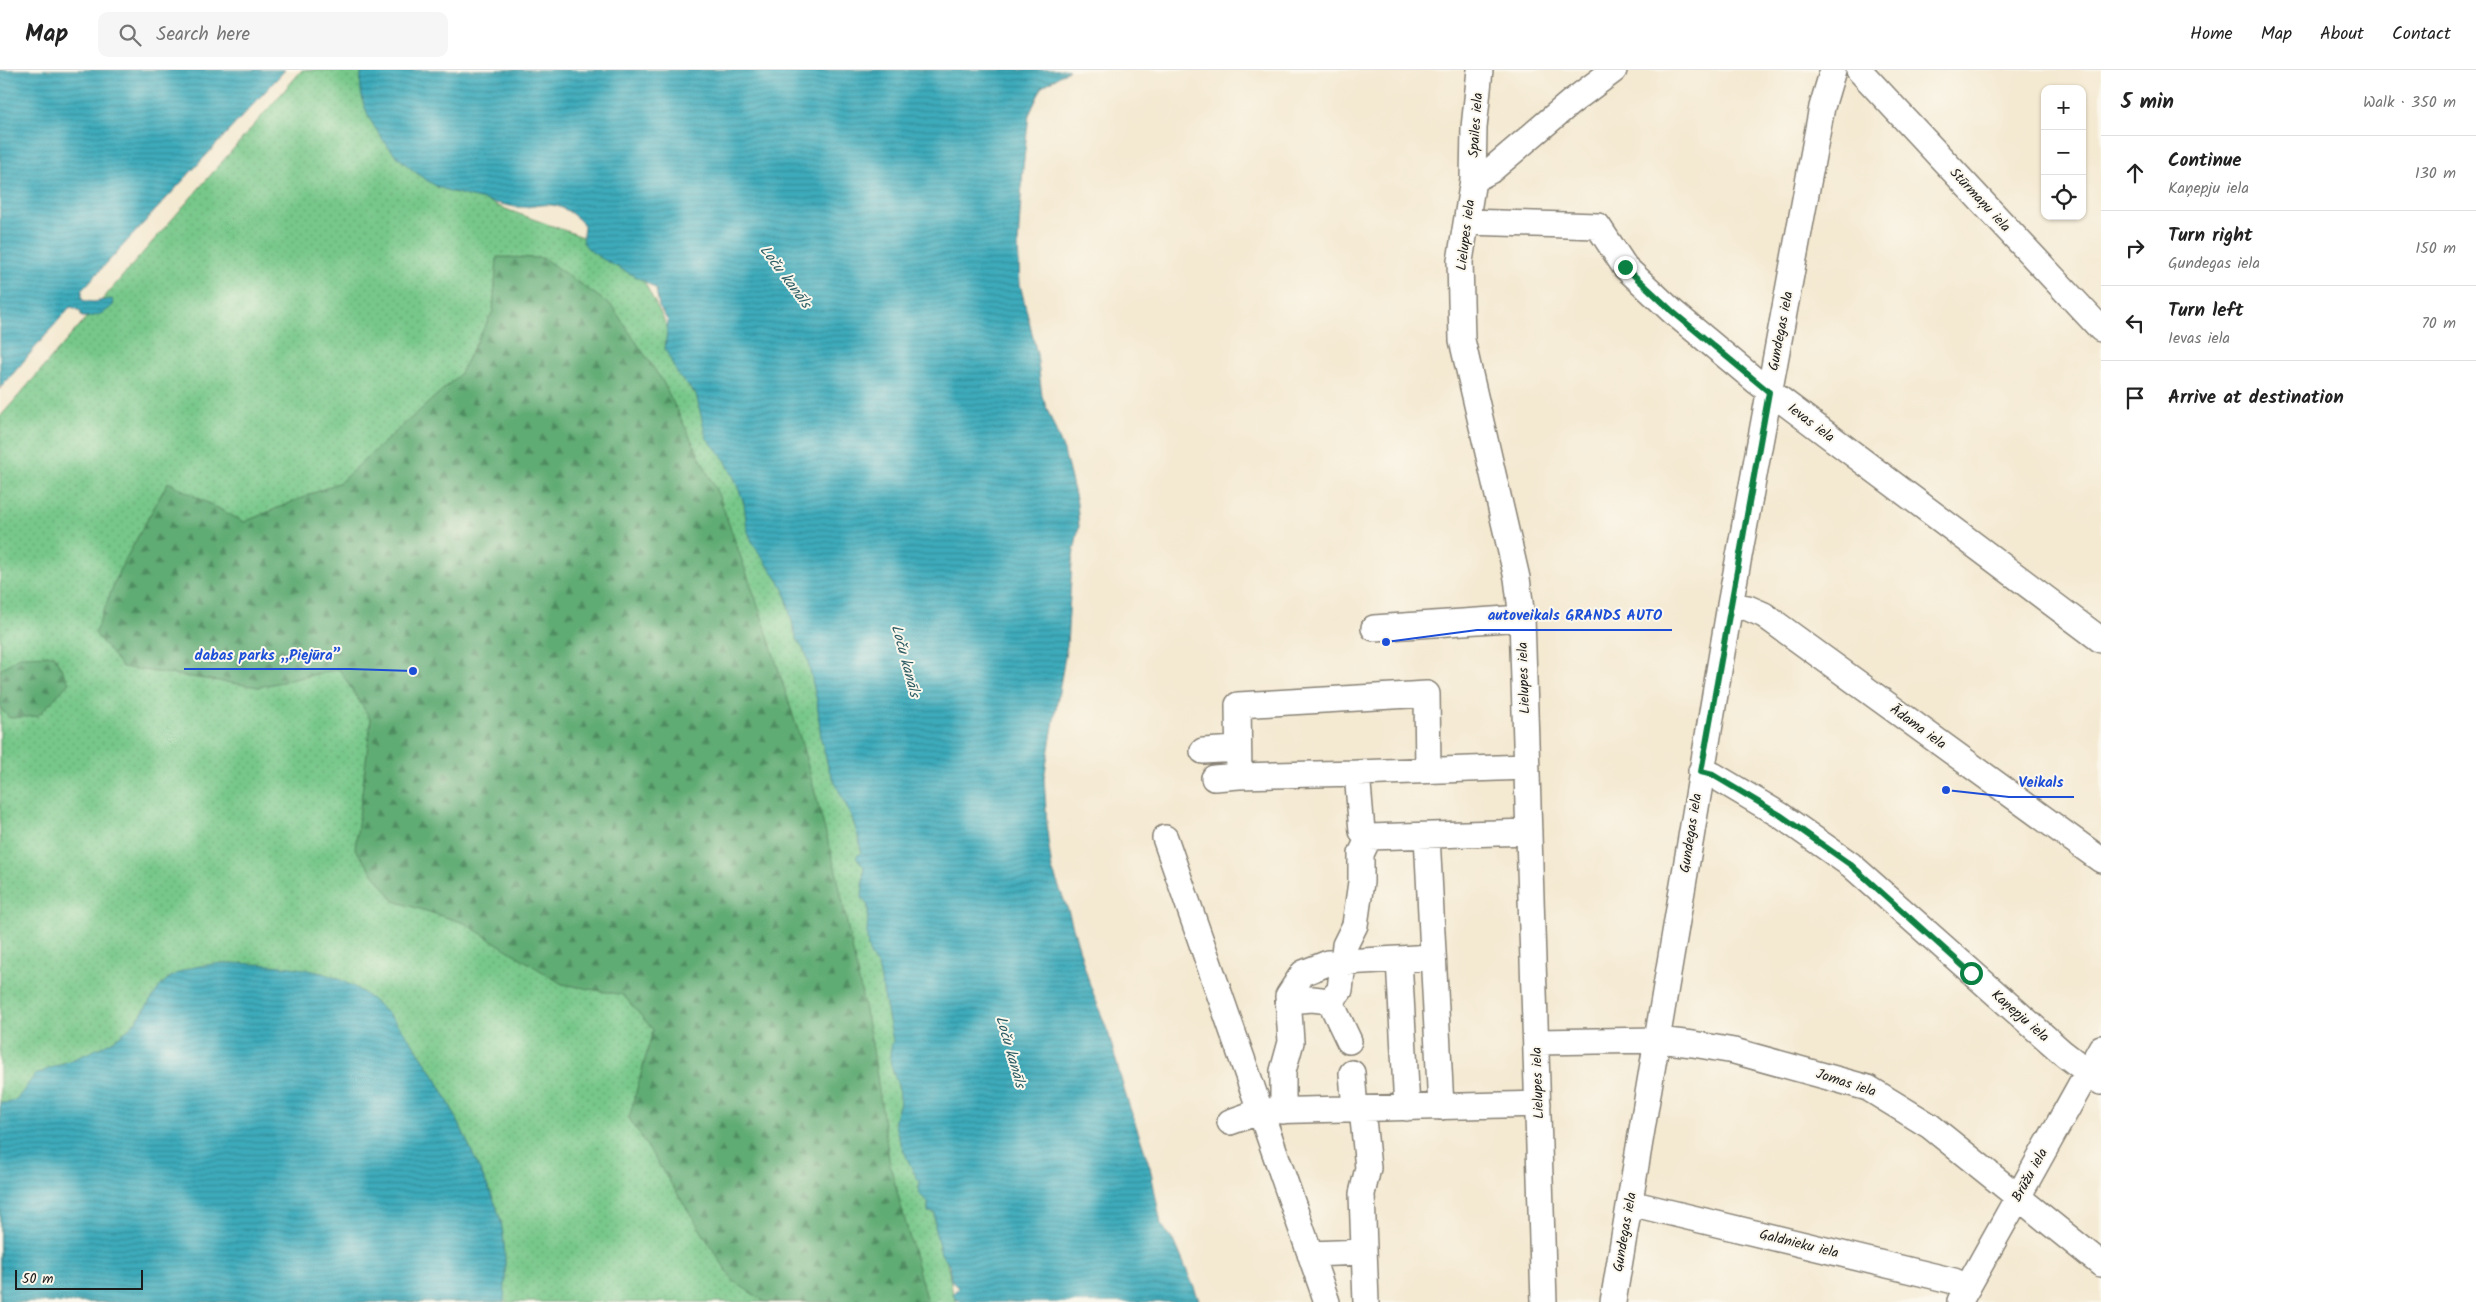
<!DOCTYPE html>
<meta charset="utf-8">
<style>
:root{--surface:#fff;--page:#f6f6f6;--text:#222;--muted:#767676;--line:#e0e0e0}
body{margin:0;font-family:Kalam,sans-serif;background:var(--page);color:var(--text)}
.controls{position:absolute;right:15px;top:15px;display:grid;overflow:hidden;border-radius:10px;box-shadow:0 1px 4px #0004}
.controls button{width:45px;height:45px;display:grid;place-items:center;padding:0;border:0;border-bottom:1px solid var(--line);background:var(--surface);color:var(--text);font:25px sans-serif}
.scale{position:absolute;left:15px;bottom:12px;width:128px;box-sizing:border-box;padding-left:5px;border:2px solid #1c1c1c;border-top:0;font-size:14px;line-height:18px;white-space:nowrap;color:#1c1c1c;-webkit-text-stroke:4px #fbf7ec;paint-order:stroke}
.stop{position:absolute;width:15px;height:15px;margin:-11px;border:4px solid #0b8043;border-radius:50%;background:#fff}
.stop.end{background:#0b8043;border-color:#fff;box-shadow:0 1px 5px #0008}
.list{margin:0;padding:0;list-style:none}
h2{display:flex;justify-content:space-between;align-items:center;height:65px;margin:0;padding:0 20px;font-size:21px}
h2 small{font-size:16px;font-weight:400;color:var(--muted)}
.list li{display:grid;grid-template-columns:32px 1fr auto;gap:15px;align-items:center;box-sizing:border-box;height:75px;padding:0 20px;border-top:1px solid var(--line)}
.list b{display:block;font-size:19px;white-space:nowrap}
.list p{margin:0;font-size:16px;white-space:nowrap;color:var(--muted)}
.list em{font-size:16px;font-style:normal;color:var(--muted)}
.icon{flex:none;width:28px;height:28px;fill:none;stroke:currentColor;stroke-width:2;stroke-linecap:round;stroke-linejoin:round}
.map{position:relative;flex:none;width:2101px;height:1232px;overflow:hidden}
header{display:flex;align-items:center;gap:30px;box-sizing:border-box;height:70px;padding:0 25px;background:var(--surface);border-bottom:1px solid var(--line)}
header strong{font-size:24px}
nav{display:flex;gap:28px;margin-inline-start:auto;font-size:18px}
.search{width:350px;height:45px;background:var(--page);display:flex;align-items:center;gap:12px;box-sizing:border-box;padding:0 18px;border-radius:10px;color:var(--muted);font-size:19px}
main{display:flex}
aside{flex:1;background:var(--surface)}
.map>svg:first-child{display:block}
.green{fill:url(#green-dots);stroke:#497252}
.forest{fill:url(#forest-firs);stroke:#3e6448}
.water{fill:url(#water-rules);stroke:#2c646c}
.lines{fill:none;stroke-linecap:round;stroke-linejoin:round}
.minor-casing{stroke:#888276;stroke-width:28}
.minor{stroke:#fff;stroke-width:25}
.route{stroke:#0b8043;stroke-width:6}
.labels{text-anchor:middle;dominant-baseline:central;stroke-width:4;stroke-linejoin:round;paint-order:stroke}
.street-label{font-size:14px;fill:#1c1c1c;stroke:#fbf7ec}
.water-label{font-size:15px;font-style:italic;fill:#2b5c64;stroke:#fbf7ec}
.leader{fill:none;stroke:#1d4ed8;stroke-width:2}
.callout-dot{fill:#1d4ed8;stroke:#fbf7ec;stroke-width:2}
.callout-label{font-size:15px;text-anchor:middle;font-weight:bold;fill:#1d4ed8;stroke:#fbf7ec;stroke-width:4;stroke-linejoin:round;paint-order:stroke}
</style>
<header>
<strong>Map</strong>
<div class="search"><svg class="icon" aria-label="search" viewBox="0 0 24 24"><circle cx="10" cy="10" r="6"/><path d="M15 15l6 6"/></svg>Search here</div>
<nav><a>Home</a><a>Map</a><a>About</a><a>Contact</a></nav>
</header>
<main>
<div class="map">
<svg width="2101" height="1232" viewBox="0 0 2101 1232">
<defs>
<pattern id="green-dots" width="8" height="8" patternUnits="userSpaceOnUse" patternTransform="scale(1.25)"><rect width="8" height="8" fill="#76c789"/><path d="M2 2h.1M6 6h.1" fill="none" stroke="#66aa76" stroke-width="1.8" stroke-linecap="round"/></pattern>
<pattern id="forest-firs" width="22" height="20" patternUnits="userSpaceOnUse" patternTransform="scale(1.25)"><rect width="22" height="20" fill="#60ac75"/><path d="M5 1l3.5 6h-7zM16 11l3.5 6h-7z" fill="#4e8b5f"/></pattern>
<pattern id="water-rules" width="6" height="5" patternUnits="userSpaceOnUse" patternTransform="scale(1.25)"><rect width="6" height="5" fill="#3dabbb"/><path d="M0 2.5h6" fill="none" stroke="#328a97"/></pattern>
</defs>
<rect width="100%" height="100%" fill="#fbf7ec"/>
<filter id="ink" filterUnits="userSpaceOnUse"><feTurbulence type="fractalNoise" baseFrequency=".02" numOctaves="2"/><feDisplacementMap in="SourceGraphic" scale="10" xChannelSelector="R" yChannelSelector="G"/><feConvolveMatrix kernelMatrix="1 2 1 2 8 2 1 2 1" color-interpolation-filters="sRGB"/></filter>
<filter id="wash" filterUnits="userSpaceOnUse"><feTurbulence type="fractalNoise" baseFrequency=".0096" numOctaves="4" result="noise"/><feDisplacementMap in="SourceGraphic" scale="20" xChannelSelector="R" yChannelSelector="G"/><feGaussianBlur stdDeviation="1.12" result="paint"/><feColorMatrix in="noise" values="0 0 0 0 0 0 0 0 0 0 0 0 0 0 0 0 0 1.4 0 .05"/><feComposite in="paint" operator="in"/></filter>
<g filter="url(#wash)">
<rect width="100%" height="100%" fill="#f4e9d1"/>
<path class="green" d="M302,0H379L397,83L500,137L630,184L800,515L852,688L953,1224L957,1232H0V347Z"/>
<path class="forest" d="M497,187L543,188L612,236L663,312L719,426L760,541L802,674L837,805L873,979L890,1095L927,1232H765L733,1211L629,1048L653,960L623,925L562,914L464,853L394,831L355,779L371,650L339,599L259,617L122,597L95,563L119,501L168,412L244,452L340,412L459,305L493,241Z
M54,585L69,613L38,646L10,648L0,638V600L20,586Z"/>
<path class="water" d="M0,0H285L82,220V230L93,232L112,229L114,234C107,243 93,248 82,247L80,241L72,237L69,238L0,319Z
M362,0H1069L1042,17L1029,45L1023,98L1018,174L1020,214L1037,284L1042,326L1064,381L1077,433L1079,456L1072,492L1067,575L1044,708L1048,770L1052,799L1068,840L1089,912L1109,965L1125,1023L1150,1097L1161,1154L1176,1175L1200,1232H962L955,1229L953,1223L958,1218L951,1210L949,1195L941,1184L935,1160V1143L928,1142V1132L918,1123L920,1112C912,1102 897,1067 895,1054C894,1046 899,1039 900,1031C901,1009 883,996 893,971L878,896C861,880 869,856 868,836L862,828L864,797L856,787L861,782L859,769L852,748L829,700L821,669L817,631L806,584L796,568L784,519L753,474L747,459L744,433L735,410L725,390L706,367L696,324L679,307L665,279L668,251L659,237L656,219C638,205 596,190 585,175C581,170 584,161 584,155C573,143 560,133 542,135C533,136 524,138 515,137C499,134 452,123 438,117C415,105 390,82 377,61C365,43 357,21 362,0Z
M225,893C260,894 309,895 341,910C409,941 450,1031 478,1096C486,1114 497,1133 501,1152C506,1178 506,1206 504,1232H0V1032C21,1037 24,1013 37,1004C65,991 96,983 121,965C138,953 145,937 157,921C172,898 200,895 225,893Z"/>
</g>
<g filter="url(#ink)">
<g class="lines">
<defs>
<path id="minor" d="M1859,0L2101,259
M1473,110L1474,58L1480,0
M1467,152L1598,156L1625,197L1673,242L1756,311L2101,570
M1730,535L1748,538L1764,545L2101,790
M1374,558L1522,548
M1203,681L1238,679
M1428,700L1427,624L1238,635L1239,706L1357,703L1362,761L1369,767L1529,762
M1701,701L1713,705L1780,745L1851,795L2063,983L2101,1012
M1357,703L1526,697
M1214,708L1239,706
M1427,766L1441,1037
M1165,768L1327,1232
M1399,889L1407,1038
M1288,931L1312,929L1330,931L1340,920L1345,875L1355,855L1361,812V784L1369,767
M1330,931L1349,971
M1537,972L1658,970L1693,974L1734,981L1868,1018L1930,1056L2101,1194
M1352,1003L1355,1039
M1362,1039L1368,1098L1362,1124L1366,1232
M1283,1041V1001L1291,972L1288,926L1303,903L1328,893L1433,887
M1230,1052L1261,1041L1538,1034
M1630,1133L1954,1211L1968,1217
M1310,1184L1364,1182
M1960,1231L2101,978
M1544,1232L1522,548L1517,508L1462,270L1460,191L1473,110L1490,101L1570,33L1614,0
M1613,1232L1730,535L1822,37L1833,0"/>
</defs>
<use href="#minor" class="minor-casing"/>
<use href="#minor" class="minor"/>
</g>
</g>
<g class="lines" filter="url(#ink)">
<path class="route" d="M1625,197L1673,242L1769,322L1701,702L1713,705L1780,745L1851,795L1971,903"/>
</g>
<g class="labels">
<g class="street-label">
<text transform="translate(1476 55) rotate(-86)">Spailes iela</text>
<text transform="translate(1980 130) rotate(47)">Stūrmaņu iela</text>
<text transform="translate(1466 165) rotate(-83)">Lielupes iela</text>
<text transform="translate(1781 261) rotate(-79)">Gundegas iela</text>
<text transform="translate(1811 353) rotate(37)">Ievas iela</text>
<text transform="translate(1524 608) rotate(-92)">Lielupes iela</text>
<text transform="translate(1918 657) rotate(36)">Ādama iela</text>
<text transform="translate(1691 763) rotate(-81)">Gundegas iela</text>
<text transform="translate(2020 946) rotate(41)">Kaņepju iela</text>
<text transform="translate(1538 1013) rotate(-92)">Lielupes iela</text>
<text transform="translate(1846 1013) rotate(18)">Jomas iela</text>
<text transform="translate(2030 1105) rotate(-61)">Brūžu iela</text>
<text transform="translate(1625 1162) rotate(-80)">Gundegas iela</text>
<text transform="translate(1799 1174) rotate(14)">Galdnieku iela</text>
</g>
<g class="water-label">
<text transform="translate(785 207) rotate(53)">Loču kanāls</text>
<text transform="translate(905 591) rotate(75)">Loču kanāls</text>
<text transform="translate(1010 982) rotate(74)">Loču kanāls</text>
</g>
</g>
<path class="leader" d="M1386 572L1477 560H1672M413 601L351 599H184M1946 720L2009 727H2074"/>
<g class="callout-dot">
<circle cx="1386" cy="572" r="5"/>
<circle cx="413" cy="601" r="5"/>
<circle cx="1946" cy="720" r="5"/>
</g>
<g class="callout-label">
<text x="1575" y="550">autoveikals GRANDS AUTO</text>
<text x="268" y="590">dabas parks „Piejūra”</text>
<text x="2041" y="717">Veikals</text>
</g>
</svg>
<div class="controls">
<button>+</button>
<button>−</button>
<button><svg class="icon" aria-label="locate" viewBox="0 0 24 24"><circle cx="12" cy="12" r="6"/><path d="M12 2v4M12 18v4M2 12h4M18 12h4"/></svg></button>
</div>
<div class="scale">50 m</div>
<div class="stop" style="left:1971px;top:903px"></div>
<div class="stop end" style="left:1625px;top:197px"></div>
</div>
<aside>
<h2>5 min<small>Walk · 350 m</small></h2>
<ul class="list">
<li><svg class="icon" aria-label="ahead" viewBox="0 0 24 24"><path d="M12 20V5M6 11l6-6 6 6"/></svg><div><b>Continue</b><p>Kaņepju iela</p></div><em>130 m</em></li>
<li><svg class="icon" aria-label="right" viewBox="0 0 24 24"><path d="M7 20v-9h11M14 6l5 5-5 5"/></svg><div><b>Turn right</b><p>Gundegas iela</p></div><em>150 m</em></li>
<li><svg class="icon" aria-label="left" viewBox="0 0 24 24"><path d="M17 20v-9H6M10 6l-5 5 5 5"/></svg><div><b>Turn left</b><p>Ievas iela</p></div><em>70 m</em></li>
<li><svg class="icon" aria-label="arrive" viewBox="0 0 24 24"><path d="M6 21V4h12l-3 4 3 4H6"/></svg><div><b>Arrive at destination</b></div></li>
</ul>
</aside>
</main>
